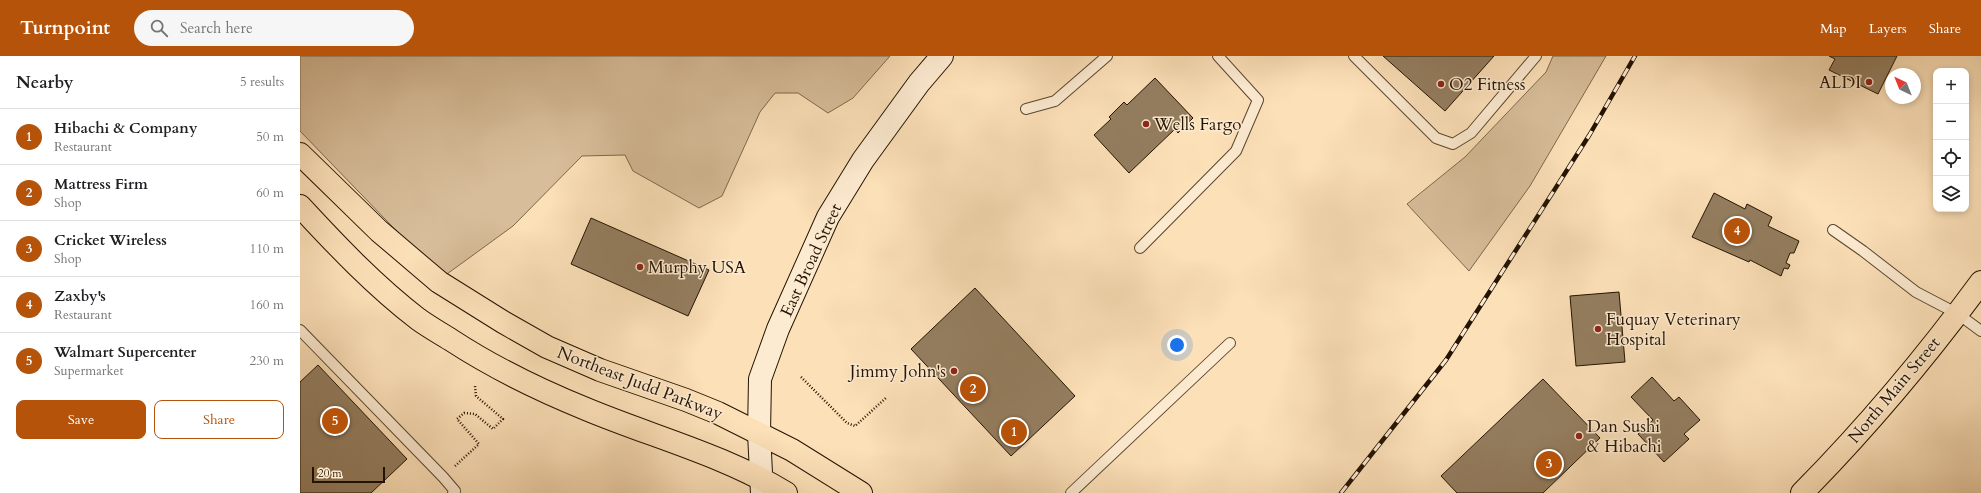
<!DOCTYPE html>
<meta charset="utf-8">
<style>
:root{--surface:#fff;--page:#f6f6f6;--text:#202124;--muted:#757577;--line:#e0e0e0;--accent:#b45309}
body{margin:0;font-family:Cardo,serif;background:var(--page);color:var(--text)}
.controls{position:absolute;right:12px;top:12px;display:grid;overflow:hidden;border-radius:8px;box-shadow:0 2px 6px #0003}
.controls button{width:36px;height:36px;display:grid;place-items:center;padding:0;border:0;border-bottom:1px solid var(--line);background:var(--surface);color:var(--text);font:20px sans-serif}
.compass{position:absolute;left:1585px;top:12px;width:36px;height:36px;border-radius:50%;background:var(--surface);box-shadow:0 2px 6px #0003;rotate:317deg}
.scale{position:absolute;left:12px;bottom:10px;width:73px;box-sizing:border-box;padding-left:4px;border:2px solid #241300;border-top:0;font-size:11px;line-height:14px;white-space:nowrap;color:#241300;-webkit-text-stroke:3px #fdebd1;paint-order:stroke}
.you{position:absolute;left:877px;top:289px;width:14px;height:14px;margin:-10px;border:3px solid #fff;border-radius:50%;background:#1a73e8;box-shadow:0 0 0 6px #1a73e833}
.badge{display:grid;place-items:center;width:26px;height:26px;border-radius:50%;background:var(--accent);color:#fff;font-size:13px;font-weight:700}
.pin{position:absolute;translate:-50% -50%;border:2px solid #fff;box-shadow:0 1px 4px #0006}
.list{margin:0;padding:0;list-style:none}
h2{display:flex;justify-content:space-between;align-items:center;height:52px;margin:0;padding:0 16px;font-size:17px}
h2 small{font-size:13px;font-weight:400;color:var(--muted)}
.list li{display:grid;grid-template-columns:26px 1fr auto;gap:12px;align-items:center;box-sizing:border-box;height:56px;padding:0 16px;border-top:1px solid var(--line)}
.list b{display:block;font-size:15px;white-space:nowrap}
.list p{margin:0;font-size:13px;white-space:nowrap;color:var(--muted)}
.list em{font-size:13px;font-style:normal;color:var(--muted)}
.actions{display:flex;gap:8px;padding:12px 16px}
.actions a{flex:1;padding:9px 0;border:1px solid var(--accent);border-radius:8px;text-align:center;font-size:14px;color:var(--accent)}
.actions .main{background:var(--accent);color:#fff}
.icon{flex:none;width:22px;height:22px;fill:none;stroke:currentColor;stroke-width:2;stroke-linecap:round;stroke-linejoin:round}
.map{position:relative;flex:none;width:1681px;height:437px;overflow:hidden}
header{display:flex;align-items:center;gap:24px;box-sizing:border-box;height:56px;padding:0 20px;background:var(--accent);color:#fff}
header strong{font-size:19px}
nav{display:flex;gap:22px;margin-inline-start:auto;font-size:14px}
.search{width:280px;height:36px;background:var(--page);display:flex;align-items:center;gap:10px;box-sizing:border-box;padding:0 14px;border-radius:22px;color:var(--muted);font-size:15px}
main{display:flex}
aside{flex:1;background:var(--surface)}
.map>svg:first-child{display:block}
.green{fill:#d7bd99;stroke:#7e684c}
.building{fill:#947e60;stroke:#241300}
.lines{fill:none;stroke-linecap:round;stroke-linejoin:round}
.lane-casing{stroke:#5a462e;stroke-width:12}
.secondary-casing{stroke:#241300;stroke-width:24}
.highway-casing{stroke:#241300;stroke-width:24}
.path{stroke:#241300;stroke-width:2.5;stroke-dasharray:1 2;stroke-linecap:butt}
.lane{stroke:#fdebd1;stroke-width:10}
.secondary{stroke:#fdebd1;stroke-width:22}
.highway{stroke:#fce0b8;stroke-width:22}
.rail-casing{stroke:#241300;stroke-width:4.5}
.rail{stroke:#fdebd1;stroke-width:3;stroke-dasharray:9;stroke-linecap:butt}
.poi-dot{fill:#8f2418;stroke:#fdebd1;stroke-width:1.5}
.labels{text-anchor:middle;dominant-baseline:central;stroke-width:3;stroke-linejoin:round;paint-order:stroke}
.poi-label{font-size:17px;fill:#241300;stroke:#fdebd1;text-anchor:start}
.street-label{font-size:17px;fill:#241300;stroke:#fdebd1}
</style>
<header>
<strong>Turnpoint</strong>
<div class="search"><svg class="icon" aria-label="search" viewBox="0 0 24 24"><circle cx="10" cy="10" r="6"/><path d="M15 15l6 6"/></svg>Search here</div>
<nav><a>Map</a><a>Layers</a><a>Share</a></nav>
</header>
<main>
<aside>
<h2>Nearby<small>5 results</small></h2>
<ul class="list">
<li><span class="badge">1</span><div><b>Hibachi &amp; Company</b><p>Restaurant</p></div><em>50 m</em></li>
<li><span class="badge">2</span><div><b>Mattress Firm</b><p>Shop</p></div><em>60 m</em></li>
<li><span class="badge">3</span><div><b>Cricket Wireless</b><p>Shop</p></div><em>110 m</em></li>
<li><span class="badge">4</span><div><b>Zaxby's</b><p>Restaurant</p></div><em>160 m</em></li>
<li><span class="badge">5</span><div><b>Walmart Supercenter</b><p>Supermarket</p></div><em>230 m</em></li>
</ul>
<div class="actions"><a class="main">Save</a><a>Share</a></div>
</aside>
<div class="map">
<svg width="1681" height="437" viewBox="0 0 1681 437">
<rect width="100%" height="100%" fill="#fce0b8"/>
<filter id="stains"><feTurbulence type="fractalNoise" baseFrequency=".005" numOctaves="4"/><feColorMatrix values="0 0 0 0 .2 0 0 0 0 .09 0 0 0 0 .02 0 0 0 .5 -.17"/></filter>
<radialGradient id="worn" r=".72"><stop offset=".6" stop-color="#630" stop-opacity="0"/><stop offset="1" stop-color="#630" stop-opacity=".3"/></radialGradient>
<path class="green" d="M0,0H590L553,42L528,57L498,37H475L460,56L422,140L399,152L333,115L325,99L282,100L213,170L147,218L115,194L0,75Z
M1253,0H1306L1230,130L1169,215L1107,148L1165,101L1246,16Z"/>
<path class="building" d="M1083,0H1194L1145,55Z
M1529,0H1597L1578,38L1529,14L1535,3Z
M855,22L893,62L878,77L875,73L829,117L794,79L811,63L809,61L824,46L827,49Z
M1414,137L1445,153L1447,148L1472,161L1468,170L1499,185L1494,197H1490L1486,207L1490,209L1488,213L1484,212L1481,220L1450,204L1449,206L1392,181Z
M291,162L409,214L388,260L271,208Z
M675,232L775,340L711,400L611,293Z
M1319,236L1325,306L1276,310L1270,240Z
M18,309L107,403L71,437H0V326Z
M1352,321L1374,345L1379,341L1400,364L1384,378L1389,383L1364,406L1338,378L1353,364L1331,341Z
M1243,323L1300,382L1243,437H1157L1141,420Z"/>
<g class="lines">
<defs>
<path id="lane" d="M1054,0L1136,82L1153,88L1171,77L1236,0
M726,53L755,45L807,0
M1533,174L1563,195L1616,236L1658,258L1681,275
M840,192L936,95L958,44L918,0
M0,274L143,421L155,435L153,437
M771,437L930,287"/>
<path id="secondary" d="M462,437L459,377L460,323L478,273L528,161L563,104L619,27L642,0"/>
<path id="highway" d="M0,98L79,175L139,226L203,266L247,291L300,314L386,344L418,357L492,394L561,437
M0,150C37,190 75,230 118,263C129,271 140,277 151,284C194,312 239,334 286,353C353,381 424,399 486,437
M1502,437C1567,371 1626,301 1681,226"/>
</defs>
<use href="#lane" class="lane-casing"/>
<use href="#secondary" class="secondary-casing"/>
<use href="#highway" class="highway-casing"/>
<path class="path" d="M501,321L547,367L555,370L587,341
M155,410L179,388L157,363L164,357L175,358L193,373L203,363L176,340L175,330"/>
<use href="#lane" class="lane"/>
<use href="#secondary" class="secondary"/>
<use href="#highway" class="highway"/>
<defs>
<path id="rail" d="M1041,437L1146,304L1290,78L1335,0"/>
</defs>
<use href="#rail" class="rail-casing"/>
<use href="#rail" class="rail"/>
</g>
<g class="poi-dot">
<circle cx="1569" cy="26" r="4"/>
<circle cx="1141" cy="28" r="4"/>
<circle cx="846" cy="68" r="4"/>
<circle cx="340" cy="211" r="4"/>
<circle cx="1298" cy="273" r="4"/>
<circle cx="654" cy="315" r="4"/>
<circle cx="1279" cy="380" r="4"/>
</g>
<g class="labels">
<g class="poi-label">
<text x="1561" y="26" text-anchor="end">ALDI</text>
<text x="1149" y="28">O2 Fitness</text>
<text x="854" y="68">Wells Fargo</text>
<text x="348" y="211">Murphy USA</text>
<text x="1306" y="263">Fuquay Veterinary<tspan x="1306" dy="20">Hospital</tspan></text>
<text x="646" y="315" text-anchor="end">Jimmy John's</text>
<text x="1287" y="370">Dan Sushi<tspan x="1287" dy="20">&amp; Hibachi</tspan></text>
</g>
<g class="street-label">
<text transform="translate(511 204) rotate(-65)">East Broad Street</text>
<text transform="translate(340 327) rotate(21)">Northeast Judd Parkway</text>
<text transform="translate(1594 334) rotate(-50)">North Main Street</text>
</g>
</g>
<rect width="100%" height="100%" filter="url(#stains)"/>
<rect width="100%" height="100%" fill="url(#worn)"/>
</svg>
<div class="controls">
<button>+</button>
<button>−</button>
<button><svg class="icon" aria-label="locate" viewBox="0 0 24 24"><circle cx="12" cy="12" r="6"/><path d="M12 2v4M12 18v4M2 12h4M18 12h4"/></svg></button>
<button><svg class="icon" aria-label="layers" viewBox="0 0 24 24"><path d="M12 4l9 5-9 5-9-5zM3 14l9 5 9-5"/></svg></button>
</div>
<svg class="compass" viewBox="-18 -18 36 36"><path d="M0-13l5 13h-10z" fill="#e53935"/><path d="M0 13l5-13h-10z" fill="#757577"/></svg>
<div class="scale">20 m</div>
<div class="you"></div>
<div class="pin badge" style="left:714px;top:376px">1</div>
<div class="pin badge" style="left:673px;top:333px">2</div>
<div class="pin badge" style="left:1249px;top:408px">3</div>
<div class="pin badge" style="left:1437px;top:175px">4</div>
<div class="pin badge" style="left:35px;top:365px">5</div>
</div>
</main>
